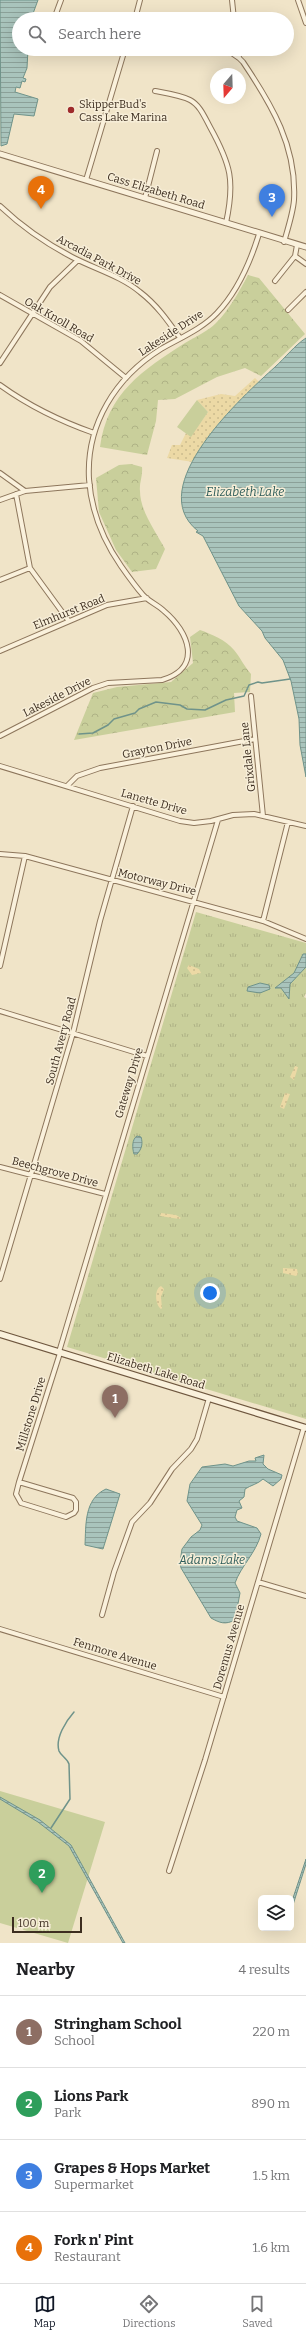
<!DOCTYPE html>
<style>
:root{--surface:#fff;--page:#f2f2f2;--text:#202124;--muted:#757577;--line:#e0e0e0;--accent:#111827}
body{margin:0;font-family:Bitter,serif;background:var(--page);color:var(--text)}
.controls{position:absolute;right:12px;bottom:12px;display:grid;overflow:hidden;border-radius:6px;box-shadow:0 4px 16px #0002}
.controls button{width:36px;height:36px;display:grid;place-items:center;padding:0;border:0;border-bottom:1px solid var(--line);background:var(--surface);color:var(--text);font:20px sans-serif}
.compass{position:absolute;left:210px;top:68px;width:36px;height:36px;border-radius:50%;background:var(--surface);box-shadow:0 4px 16px #0002;rotate:199deg}
.scale{position:absolute;left:12px;bottom:10px;width:70px;box-sizing:border-box;padding-left:4px;border:2px solid #3d2e20;border-top:0;font-size:11px;line-height:14px;white-space:nowrap;color:#3d2e20;-webkit-text-stroke:3px #f7eed8;paint-order:stroke}
.you{position:absolute;left:210px;top:1293px;width:14px;height:14px;margin:-10px;border:3px solid #fff;border-radius:50%;background:#1a73e8;box-shadow:0 0 0 6px #1a73e833}
.badge{display:grid;place-items:center;width:26px;height:26px;border-radius:50%;background:var(--accent);color:#fff;font-size:13px;font-weight:700}
.pin{position:absolute;translate:-50% -33px;filter:drop-shadow(0 1px 2px #0008)}
.pin::after{content:'';position:absolute;top:21px;width:14px;height:12px;background:inherit;clip-path:polygon(0 0,100% 0,50% 100%)}
.list{margin:0;padding:0;list-style:none}
h2{display:flex;justify-content:space-between;align-items:center;height:52px;margin:0;padding:0 16px;font-size:17px}
h2 small{font-size:13px;font-weight:400;color:var(--muted)}
.list li{display:grid;grid-template-columns:26px 1fr auto;gap:12px;align-items:center;box-sizing:border-box;height:72px;padding:0 16px;border-top:1px solid var(--line)}
.list b{display:block;font-size:15px;white-space:nowrap}
.list p{margin:0;font-size:13px;white-space:nowrap;color:var(--muted)}
.list em{font-size:13px;font-style:normal;color:var(--muted)}
.icon{flex:none;width:22px;height:22px;fill:none;stroke:currentColor;stroke-width:2;stroke-linecap:round;stroke-linejoin:round}
.map{position:relative;flex:none;width:306px;height:1943px;overflow:hidden}
.search{position:absolute;background:var(--surface);box-shadow:0 4px 16px #0002;left:12px;right:12px;top:12px;height:44px;display:flex;align-items:center;gap:10px;box-sizing:border-box;padding:0 14px;border-radius:22px;color:var(--muted);font-size:15px}
.sheet{height:340px;background:var(--surface)}
nav{display:flex;justify-content:space-around;align-items:center;box-sizing:border-box;height:56px;border-top:1px solid var(--line);background:var(--surface);font-size:11px;color:var(--muted)}
nav a{display:grid;justify-items:center;gap:2px}
nav .on{color:var(--accent)}
.map>svg:first-child{display:block}
.grass{fill:url(#grass-tufts)}
.forest{fill:url(#forest-crowns)}
.sand{fill:url(#sand-dots)}
.park{fill:#c9cf9b}
.water{fill:url(#water-rules);stroke:#6f938a}
.lines{fill:none;stroke-linecap:round;stroke-linejoin:round}
.stream{stroke:#6f938a;stroke-width:1.5}
.minor-casing{stroke:#8d765c;stroke-width:6}
.tertiary-casing{stroke:#8d765c;stroke-width:7}
.secondary-casing{stroke:#6f573f;stroke-width:8}
.minor{stroke:#faf1dc;stroke-width:4}
.tertiary{stroke:#faf1dc;stroke-width:5}
.secondary{stroke:#faf1dc;stroke-width:5.5}
.poi-dot{fill:#9e2a2b;stroke:#f7eed8;stroke-width:1.5}
.labels{text-anchor:middle;dominant-baseline:central;stroke-width:3;stroke-linejoin:round;paint-order:stroke}
.poi-label{font-size:11px;fill:#3d2e20;stroke:#f7eed8;text-anchor:start}
.street-label{font-size:11px;fill:#3d2e20;stroke:#f7eed8}
.water-label{font-size:12px;font-style:italic;fill:#2f5d5a;stroke:#f7eed8}
</style>
<div class="map">
<svg width="306" height="1943" viewBox="0 0 306 1943">
<defs>
<pattern id="grass-tufts" width="24" height="20" patternUnits="userSpaceOnUse"><rect width="24" height="20" fill="#c9cf9b"/><path d="M3 7l-1-3M5 7V3M7 7l1-3M15 17l-1-3M17 17v-4M19 17l1-3" fill="none" stroke="#aeb285"/></pattern>
<pattern id="forest-crowns" width="20" height="18" patternUnits="userSpaceOnUse"><rect width="20" height="18" fill="#c9cf9b"/><path d="M2 6a3 3 0 1 1 6 0M12 15a3 3 0 1 1 6 0" fill="none" stroke="#aeb285"/></pattern>
<pattern id="sand-dots" width="8" height="8" patternUnits="userSpaceOnUse"><rect width="8" height="8" fill="#ecd9a5"/><path d="M2 2h.1M6 6h.1" fill="none" stroke="#cbbb8e" stroke-width="1.8" stroke-linecap="round"/></pattern>
<pattern id="water-rules" width="6" height="5" patternUnits="userSpaceOnUse"><rect width="6" height="5" fill="#a9c4bc"/><path d="M0 2.5h6" fill="none" stroke="#8ba098"/></pattern>
</defs>
<rect width="100%" height="100%" fill="#f0e4c8"/>
<path class="grass" d="M196,912L306,943V993L304,997L306,998V1419L67,1347Z"/>
<path class="forest" d="M248,275L259,278L305,334L261,376L245,368L217,377L175,399L158,400L156,421L147,455L100,447C107,393 143,370 185,343C195,337 208,331 216,323C229,310 239,292 248,275Z
M131,464L142,467C143,476 139,483 140,491C140,511 156,532 165,549L156,569L132,572L116,550L99,512L96,478L119,465Z
M200,630C211,634 226,640 234,650C240,657 244,666 251,674L250,692L234,693L235,712L74,740L93,693L117,687L171,682L193,663L190,637Z"/>
<path class="sand" d="M255,378L259,382C233,406 210,430 193,462L167,458L172,445H180L186,433L191,436L208,412L197,400L221,394L235,396Z
M189,965L199,969L201,973L192,975L187,968Z
M295,1066L298,1067L294,1080L290,1077Z
M285,1093L290,1094L284,1109L280,1107Z
M161,1213L176,1215L181,1218L179,1219L160,1216Z
M283,1268L297,1269L298,1274L296,1276L283,1273Z
M161,1286L164,1289L161,1297L162,1308L161,1309C155,1305 154,1289 161,1286Z"/>
<path class="park" d="M197,400L208,412L191,437L177,427Z
M0,1791L105,1822L68,1943L0,1923Z"/>
<path class="water" d="M0,0H38L31,19H19V49H28L27,68L23,78L26,79L25,82L22,81L20,88L16,87L15,92L38,99L34,116L14,114L7,144L1,146Z
M306,338V777L300,745L299,719L291,681L283,660L265,638L262,631L239,606L203,536L196,532L198,531C142,487 243,396 275,367C285,358 295,345 306,338Z
M303,954H306V967L290,984L289,999L281,988H275L294,973Z
M260,983L269,985L270,989L260,993L247,991L248,987Z
M137,1136L141,1137C143,1143 142,1149 137,1154H134C132,1148 132,1139 137,1136Z
M264,1455L263,1464L268,1469L282,1475L281,1479L273,1486L263,1479C258,1484 251,1485 245,1489L244,1497L239,1501L242,1508L237,1510L235,1517L237,1521L257,1528L261,1534C256,1553 241,1566 235,1583L240,1593L235,1620C225,1625 220,1623 211,1618L181,1568L180,1562L182,1549L191,1537L200,1530L202,1525L187,1501L190,1484L202,1467L225,1464L233,1466L249,1461H256L255,1458Z
M106,1489L120,1494L103,1549L85,1545C86,1525 84,1499 106,1489Z
M0,1797L40,1820L71,1845L125,1943H123L69,1846L38,1822L0,1799Z
M306,1859V1864L291,1911V1904Z"/>
<g class="lines">
<path class="stream" d="M79,734L93,733L108,725L114,719L135,713L139,709L156,702L180,705L187,709L205,710L226,700L244,696L249,685L258,682L262,683L290,679
M51,1828L70,1799L69,1764C67,1758 61,1756 59,1751C55,1738 66,1721 74,1712"/>
<defs>
<path id="minor" d="M232,0L234,19
M298,0L306,23
M135,16L145,19
M54,19L61,0
M135,19L140,0
M226,49L239,58
M238,49L239,58L243,62C272,105 297,147 294,200C293,213 288,228 284,242
M155,91C166,93 180,95 190,100C200,105 205,118 210,127C231,165 235,181 226,223
M86,180L125,49
M145,198L157,151
M0,206C21,226 47,244 72,257C95,269 121,276 140,292C157,305 168,321 180,338
M297,245L295,256L306,264
M275,281L295,256
M0,295L81,341L126,378
M288,310L306,292
M0,363L50,287L78,260
M0,385C29,406 60,421 94,433
M0,473L25,491
M16,494L30,568L68,620
M0,500L25,491L90,485
M0,580L30,568
M0,651L107,605L147,598
M251,696L263,816
M0,736L93,688L108,683L162,680C203,668 189,632 164,611C158,605 148,601 143,595C135,586 128,576 121,566C103,540 91,510 89,479C86,424 116,377 161,349C180,338 202,329 217,313C238,291 250,263 259,234
M0,766L180,821L194,823L211,821L233,815L254,814L306,826
M67,786L77,776L100,768L255,739
M0,854L25,856L263,921L306,939
M263,921L288,822
M0,966L25,856
M0,1011L147,1056
M0,1167L105,1194
M0,1279L73,1033L100,921L133,806
M59,1352L218,820
M19,1482L73,1498L76,1502V1510L74,1513L66,1517L21,1503L16,1494L19,1482L60,1353
M258,1582L306,1596
M102,1615L114,1572L132,1522L150,1503L172,1469L191,1449L197,1439L209,1398
M0,1629L224,1697
M169,1871L205,1760L304,1427"/>
<path id="tertiary" d="M0,154L306,247"/>
<path id="secondary" d="M0,1334L306,1428"/>
</defs>
<use href="#minor" class="minor-casing"/>
<use href="#tertiary" class="tertiary-casing"/>
<use href="#secondary" class="secondary-casing"/>
<use href="#minor" class="minor"/>
<use href="#tertiary" class="tertiary"/>
<use href="#secondary" class="secondary"/>
</g>
<circle class="poi-dot" cx="71" cy="110" r="4"/>
<g class="labels">
<g class="poi-label">
<text x="79" y="104">SkipperBud's<tspan x="79" dy="13">Cass Lake Marina</tspan></text>
</g>
<g class="street-label">
<text transform="translate(156 191) rotate(17)">Cass Elizabeth Road</text>
<text transform="translate(99 260) rotate(28)">Arcadia Park Drive</text>
<text transform="translate(59 320) rotate(30)">Oak Knoll Road</text>
<text transform="translate(171 333) rotate(-33)">Lakeside Drive</text>
<text transform="translate(69 612) rotate(-22)">Elmhurst Road</text>
<text transform="translate(57 697) rotate(-27)">Lakeside Drive</text>
<text transform="translate(157 748) rotate(-11)">Grayton Drive</text>
<text transform="translate(248 757) rotate(-96)">Grixdale Lane</text>
<text transform="translate(154 802) rotate(16)">Lanette Drive</text>
<text transform="translate(157 882) rotate(14)">Motorway Drive</text>
<text transform="translate(61 1041) rotate(-75)">South Avery Road</text>
<text transform="translate(129 1083) rotate(-73)">Gateway Drive</text>
<text transform="translate(55 1172) rotate(15)">Beechgrove Drive</text>
<text transform="translate(156 1371) rotate(17)">Elizabeth Lake Road</text>
<text transform="translate(31 1414) rotate(-73)">Millstone Drive</text>
<text transform="translate(229 1647) rotate(-74)">Doremus Avenue</text>
<text transform="translate(115 1654) rotate(17)">Fenmore Avenue</text>
</g>
<g class="water-label">
<text x="245" y="492">Elizabeth Lake</text>
<text x="212" y="1560">Adams Lake</text>
</g>
</g>
</svg>
<div class="controls">
<button><svg class="icon" aria-label="layers" viewBox="0 0 24 24"><path d="M12 4l9 5-9 5-9-5zM3 14l9 5 9-5"/></svg></button>
</div>
<svg class="compass" viewBox="-18 -18 36 36"><path d="M0-13l5 13h-10z" fill="#e53935"/><path d="M0 13l5-13h-10z" fill="#757577"/></svg>
<div class="scale">100 m</div>
<div class="you"></div>
<div class="pin badge" style="left:115px;top:1418px;background:#8d6e63">1</div>
<div class="pin badge" style="left:42px;top:1893px;background:#2e9e5b">2</div>
<div class="pin badge" style="left:272px;top:217px;background:#3f7fe0">3</div>
<div class="pin badge" style="left:41px;top:209px;background:#e8710a">4</div>
<div class="search"><svg class="icon" aria-label="search" viewBox="0 0 24 24"><circle cx="10" cy="10" r="6"/><path d="M15 15l6 6"/></svg>Search here</div>
</div>
<section class="sheet">
<h2>Nearby<small>4 results</small></h2>
<ul class="list">
<li><span class="badge" style="background:#8d6e63">1</span><div><b>Stringham School</b><p>School</p></div><em>220 m</em></li>
<li><span class="badge" style="background:#2e9e5b">2</span><div><b>Lions Park</b><p>Park</p></div><em>890 m</em></li>
<li><span class="badge" style="background:#3f7fe0">3</span><div><b>Grapes &amp; Hops Market</b><p>Supermarket</p></div><em>1.5 km</em></li>
<li><span class="badge" style="background:#e8710a">4</span><div><b>Fork n' Pint</b><p>Restaurant</p></div><em>1.6 km</em></li>
</ul>
</section>
<nav>
<a class="on"><svg class="icon" aria-label="map" viewBox="0 0 24 24"><path d="M3 6l6-2 6 2 6-2v14l-6 2-6-2-6 2zM9 4v14M15 6v14"/></svg>Map</a>
<a><svg class="icon" aria-label="directions" viewBox="0 0 24 24"><path d="M12 3l9 9-9 9-9-9zM9 14v-3h6M13 9l2 2-2 2"/></svg>Directions</a>
<a><svg class="icon" aria-label="saved" viewBox="0 0 24 24"><path d="M7 4h10v16l-5-4-5 4z"/></svg>Saved</a>
</nav>
